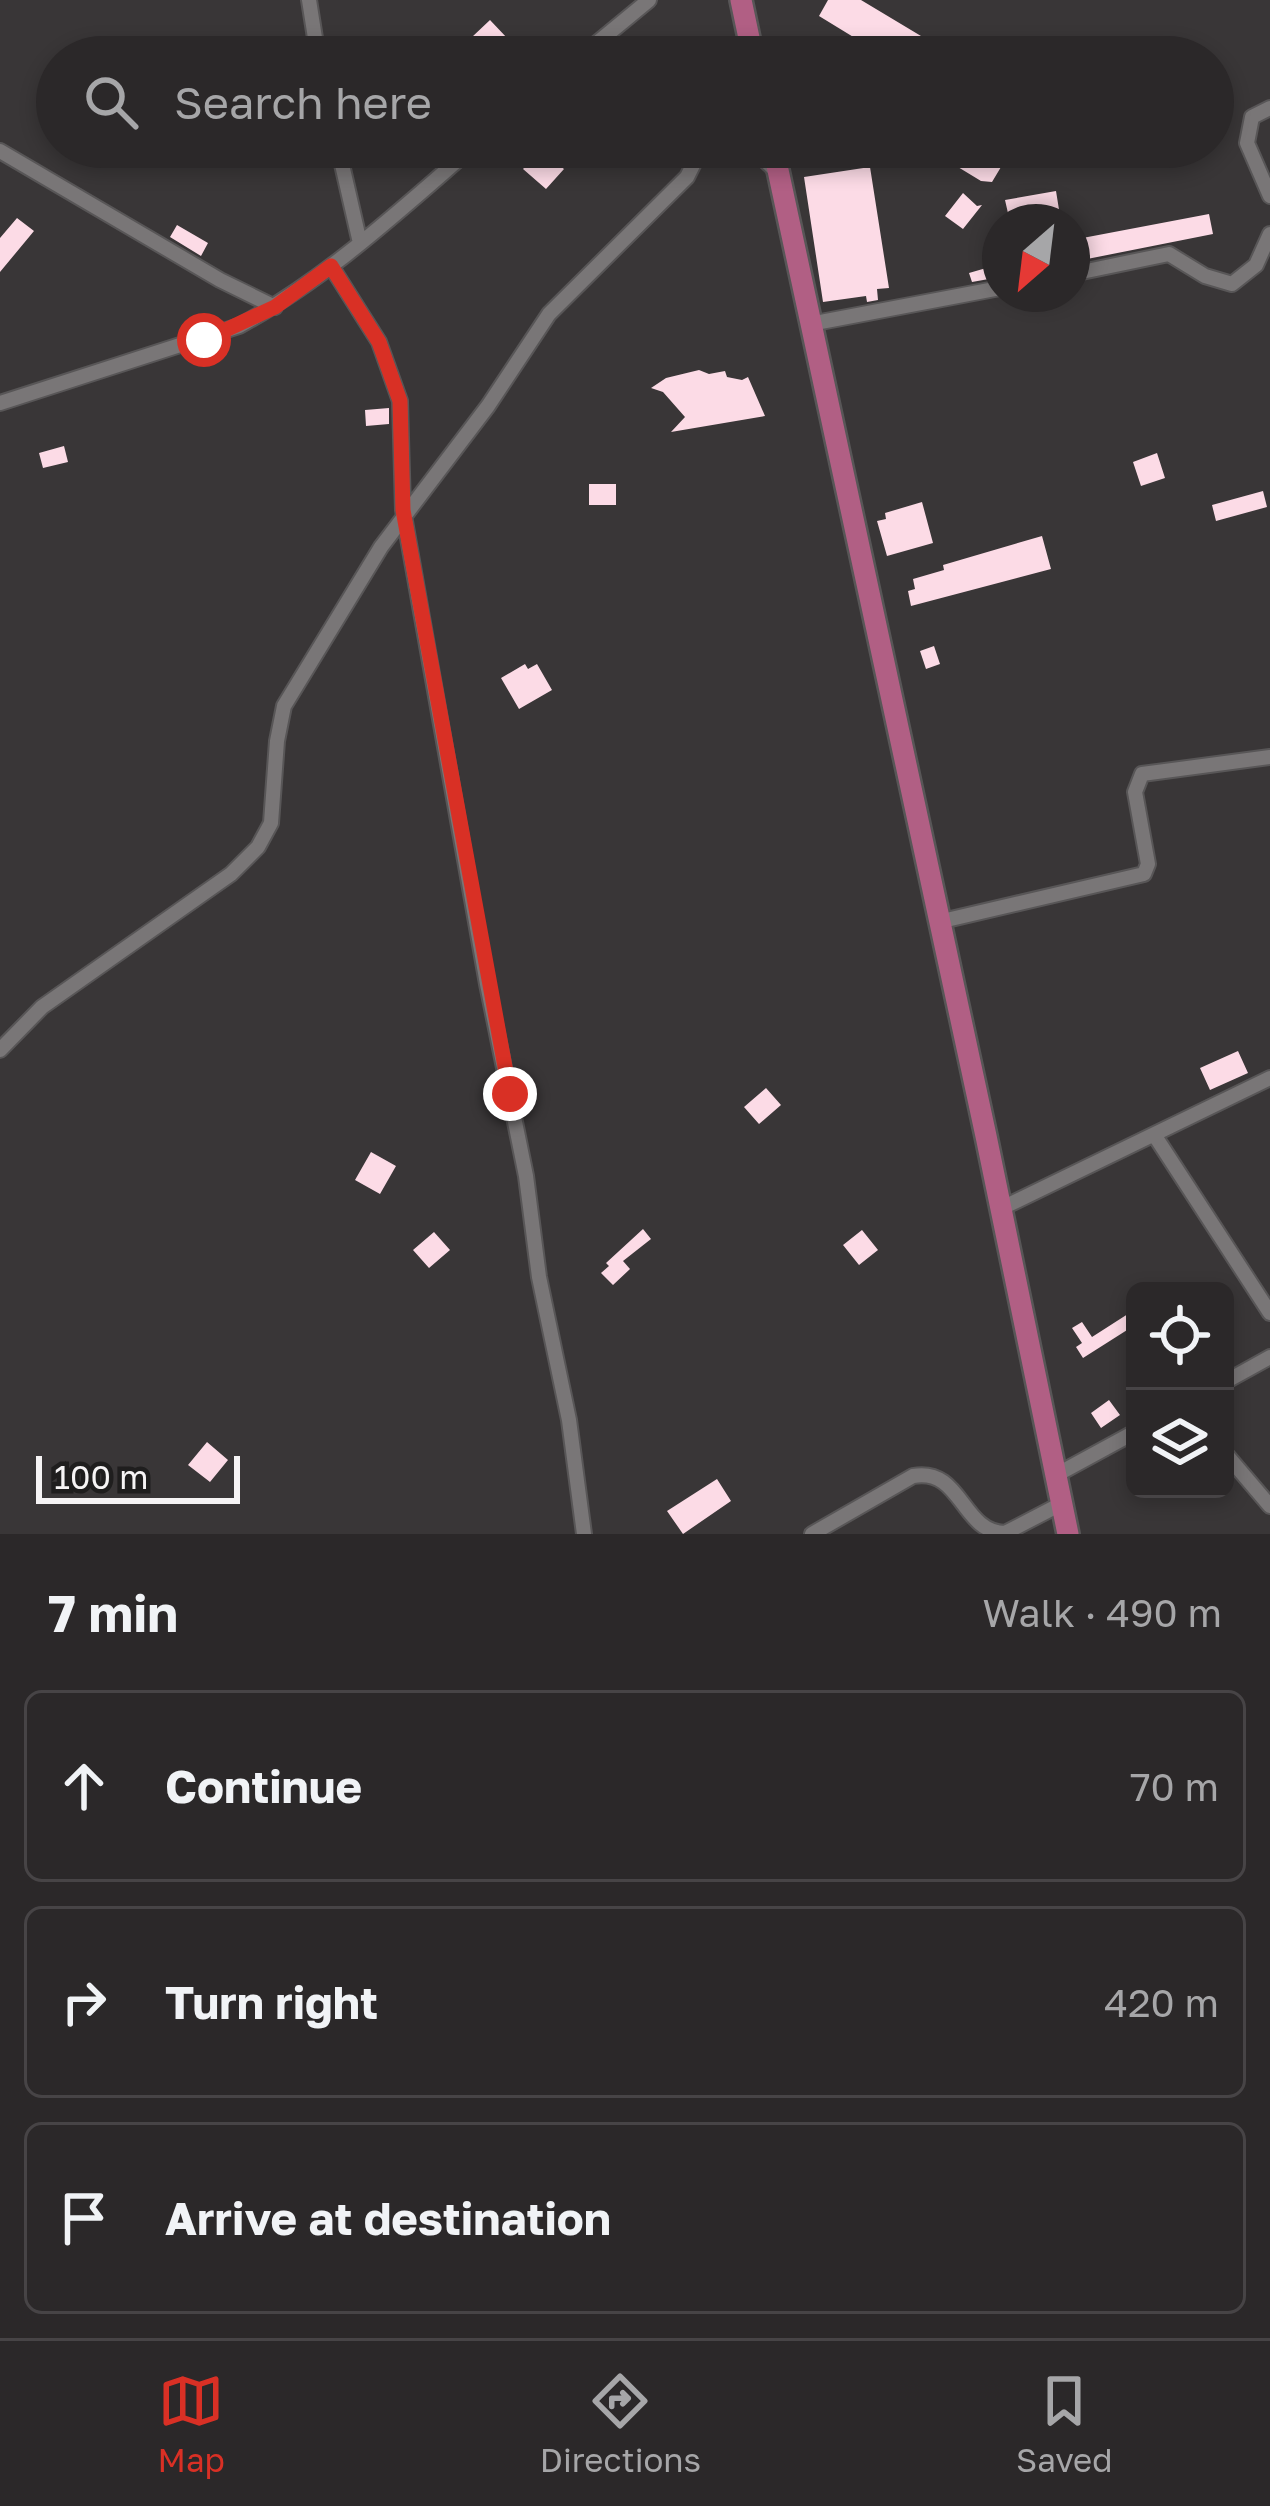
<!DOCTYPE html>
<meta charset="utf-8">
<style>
:root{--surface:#2b2829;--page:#333031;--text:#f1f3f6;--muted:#a6a6a8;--line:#474446;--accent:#d93025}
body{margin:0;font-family:"Golos Text",sans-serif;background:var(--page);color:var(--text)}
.controls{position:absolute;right:36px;bottom:36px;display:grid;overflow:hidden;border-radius:18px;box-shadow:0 6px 18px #0003}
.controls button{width:108px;height:108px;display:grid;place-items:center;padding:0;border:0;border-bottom:3px solid var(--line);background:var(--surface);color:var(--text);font:60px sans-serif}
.compass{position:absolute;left:982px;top:204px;width:108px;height:108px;border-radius:50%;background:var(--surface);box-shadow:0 6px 18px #0003;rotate:208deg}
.scale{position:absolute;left:36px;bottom:30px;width:204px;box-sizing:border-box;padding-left:12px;border:6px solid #f6f4f5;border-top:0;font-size:33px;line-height:42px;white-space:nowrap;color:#f6f4f5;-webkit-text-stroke:9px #1f1e1e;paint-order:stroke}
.stop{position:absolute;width:36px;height:36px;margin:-27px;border:9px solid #d93025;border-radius:50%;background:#fff}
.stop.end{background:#d93025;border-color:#fff;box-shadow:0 3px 12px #0008}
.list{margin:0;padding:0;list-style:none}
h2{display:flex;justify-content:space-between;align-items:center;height:156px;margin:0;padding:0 48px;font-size:51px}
h2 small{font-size:39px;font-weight:400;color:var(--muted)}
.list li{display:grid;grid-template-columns:78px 1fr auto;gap:36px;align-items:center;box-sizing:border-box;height:192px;margin:0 24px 24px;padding:0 24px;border:3px solid var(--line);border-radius:18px}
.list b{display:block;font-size:45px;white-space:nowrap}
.list em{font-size:39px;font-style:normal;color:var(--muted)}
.icon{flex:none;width:66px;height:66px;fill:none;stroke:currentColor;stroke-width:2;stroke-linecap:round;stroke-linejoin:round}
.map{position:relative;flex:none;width:1270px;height:1534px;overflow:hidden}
.search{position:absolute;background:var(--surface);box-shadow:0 6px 18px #0003;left:36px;right:36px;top:36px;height:132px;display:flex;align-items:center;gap:30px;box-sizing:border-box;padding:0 42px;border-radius:66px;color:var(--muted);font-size:45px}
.sheet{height:804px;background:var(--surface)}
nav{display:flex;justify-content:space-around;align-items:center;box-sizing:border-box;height:168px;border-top:3px solid var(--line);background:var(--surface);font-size:33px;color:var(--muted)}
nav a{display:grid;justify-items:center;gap:6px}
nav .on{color:var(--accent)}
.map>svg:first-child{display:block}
.building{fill:#fcdbe6}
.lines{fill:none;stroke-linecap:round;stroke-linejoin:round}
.minor-casing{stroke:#585657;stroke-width:18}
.primary-casing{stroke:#585657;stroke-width:26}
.minor{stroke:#797677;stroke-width:14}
.primary{stroke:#b15f84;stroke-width:21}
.route{stroke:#d93025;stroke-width:15}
</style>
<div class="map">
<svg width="1270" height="1534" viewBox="0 0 1270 1534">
<rect width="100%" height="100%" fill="#393637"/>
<path class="building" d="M828,0H861L931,42L930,57H886L819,16Z
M490,20L508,39L490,56L472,37Z
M925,147H1013L992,182L981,181Z
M541,149L564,169L546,189L523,169Z
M870,167L889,288L877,289L878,300L867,302L866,296L823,302L804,177Z
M1056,191L1061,222H1010L1005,200Z
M963,193L977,206L982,205L963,229L945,216Z
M1209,214L1213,234L1072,262V240Z
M17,218L34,231L0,272V238Z
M177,225L208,243L201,256L170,237Z
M1000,264V277L972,282L969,273Z
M699,370L709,374L725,371L727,377L742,380L748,377L765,416L671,432L685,417L663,392L651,388L666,378Z
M389,408V424L366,426L365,410Z
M64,446L68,462L43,468L39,453Z
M1157,453L1165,478L1141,486L1133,462Z
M589,484H616V505H589Z
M1263,491L1267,507L1216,521L1212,505Z
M922,502L933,543L887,556L877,521L886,519L885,513Z
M1042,536L1051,569L911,606L908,591L915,589L913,579L944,570L943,565Z
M934,646L940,664L926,669L920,651Z
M525,664L528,669L537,664L552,690L519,709L501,678Z
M1238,1051L1248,1073L1210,1090L1200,1068Z
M766,1088L781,1105L759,1124L744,1107Z
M371,1152L396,1166L380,1194L355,1180Z
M643,1229L651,1239L623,1261L630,1269L613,1285L601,1273L609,1266L606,1263Z
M862,1230L878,1250L859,1265L843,1245Z
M434,1232L450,1250L429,1268L413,1250Z
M1131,1312L1135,1325L1083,1358L1076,1347L1082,1343L1072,1328L1082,1322L1092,1337Z
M1109,1400L1120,1415L1101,1428L1091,1413Z
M207,1442L228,1460L210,1482L188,1465Z
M717,1479L731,1501L683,1534L667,1511Z"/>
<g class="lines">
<defs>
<path id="minor" d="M309,0L318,57
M580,57L649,0
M1270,108L1252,117L1247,143L1270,196
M338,147L360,243
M751,147L775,170
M0,151L220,280L275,307
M331,266L379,342L400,401L403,510L487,984L526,1176L539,1277L569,1420L584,1534
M1072,274L1169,254L1205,276L1232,284L1256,265L1270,234
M810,324L1000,288
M0,403L239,326C326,279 399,211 473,147
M938,922L1144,874L1148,864L1135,792L1142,774L1270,757
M0,1050L42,1007L231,874L258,847L271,823L277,741L284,706L381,547L488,406L549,314L687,177L702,147
M1155,1136L1270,1313
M1002,1208L1270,1078
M1225,1382L1270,1357
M1225,1453L1270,1506
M1056,1475L1135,1432
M812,1534L913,1476C962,1467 961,1532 1005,1533L1061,1504"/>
<path id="primary" d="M741,0L753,57
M773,147L986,1136L1068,1534"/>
</defs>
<use href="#minor" class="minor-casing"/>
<use href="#primary" class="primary-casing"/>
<use href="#minor" class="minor"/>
<use href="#primary" class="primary"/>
</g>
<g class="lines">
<path class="route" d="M204,340L275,307L331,266L379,342L400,401L403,510L510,1094"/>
</g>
</svg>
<div class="controls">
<button><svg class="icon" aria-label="locate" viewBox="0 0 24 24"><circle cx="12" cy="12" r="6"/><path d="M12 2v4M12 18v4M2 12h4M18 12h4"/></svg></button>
<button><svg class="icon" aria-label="layers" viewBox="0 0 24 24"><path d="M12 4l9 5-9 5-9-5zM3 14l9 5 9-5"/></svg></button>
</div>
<svg class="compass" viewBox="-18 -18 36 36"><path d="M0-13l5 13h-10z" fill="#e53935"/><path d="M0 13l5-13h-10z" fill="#a6a6a8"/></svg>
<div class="scale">100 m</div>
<div class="stop" style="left:204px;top:340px"></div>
<div class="stop end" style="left:510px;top:1094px"></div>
<div class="search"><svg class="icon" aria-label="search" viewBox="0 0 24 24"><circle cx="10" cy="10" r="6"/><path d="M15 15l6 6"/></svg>Search here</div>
</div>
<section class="sheet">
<h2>7 min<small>Walk · 490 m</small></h2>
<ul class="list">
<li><svg class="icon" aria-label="ahead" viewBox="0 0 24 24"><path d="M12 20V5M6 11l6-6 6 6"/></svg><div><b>Continue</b></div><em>70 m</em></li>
<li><svg class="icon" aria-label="right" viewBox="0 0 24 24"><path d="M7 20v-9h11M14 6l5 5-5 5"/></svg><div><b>Turn right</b></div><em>420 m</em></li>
<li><svg class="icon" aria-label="arrive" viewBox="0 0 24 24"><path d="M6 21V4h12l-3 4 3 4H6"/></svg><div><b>Arrive at destination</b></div></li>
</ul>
</section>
<nav>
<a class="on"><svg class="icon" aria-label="map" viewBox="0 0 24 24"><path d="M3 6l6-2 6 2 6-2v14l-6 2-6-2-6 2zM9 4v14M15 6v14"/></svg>Map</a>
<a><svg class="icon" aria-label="directions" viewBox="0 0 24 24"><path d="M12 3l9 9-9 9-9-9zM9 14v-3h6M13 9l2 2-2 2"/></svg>Directions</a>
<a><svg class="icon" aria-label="saved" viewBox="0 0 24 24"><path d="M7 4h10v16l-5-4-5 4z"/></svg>Saved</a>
</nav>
